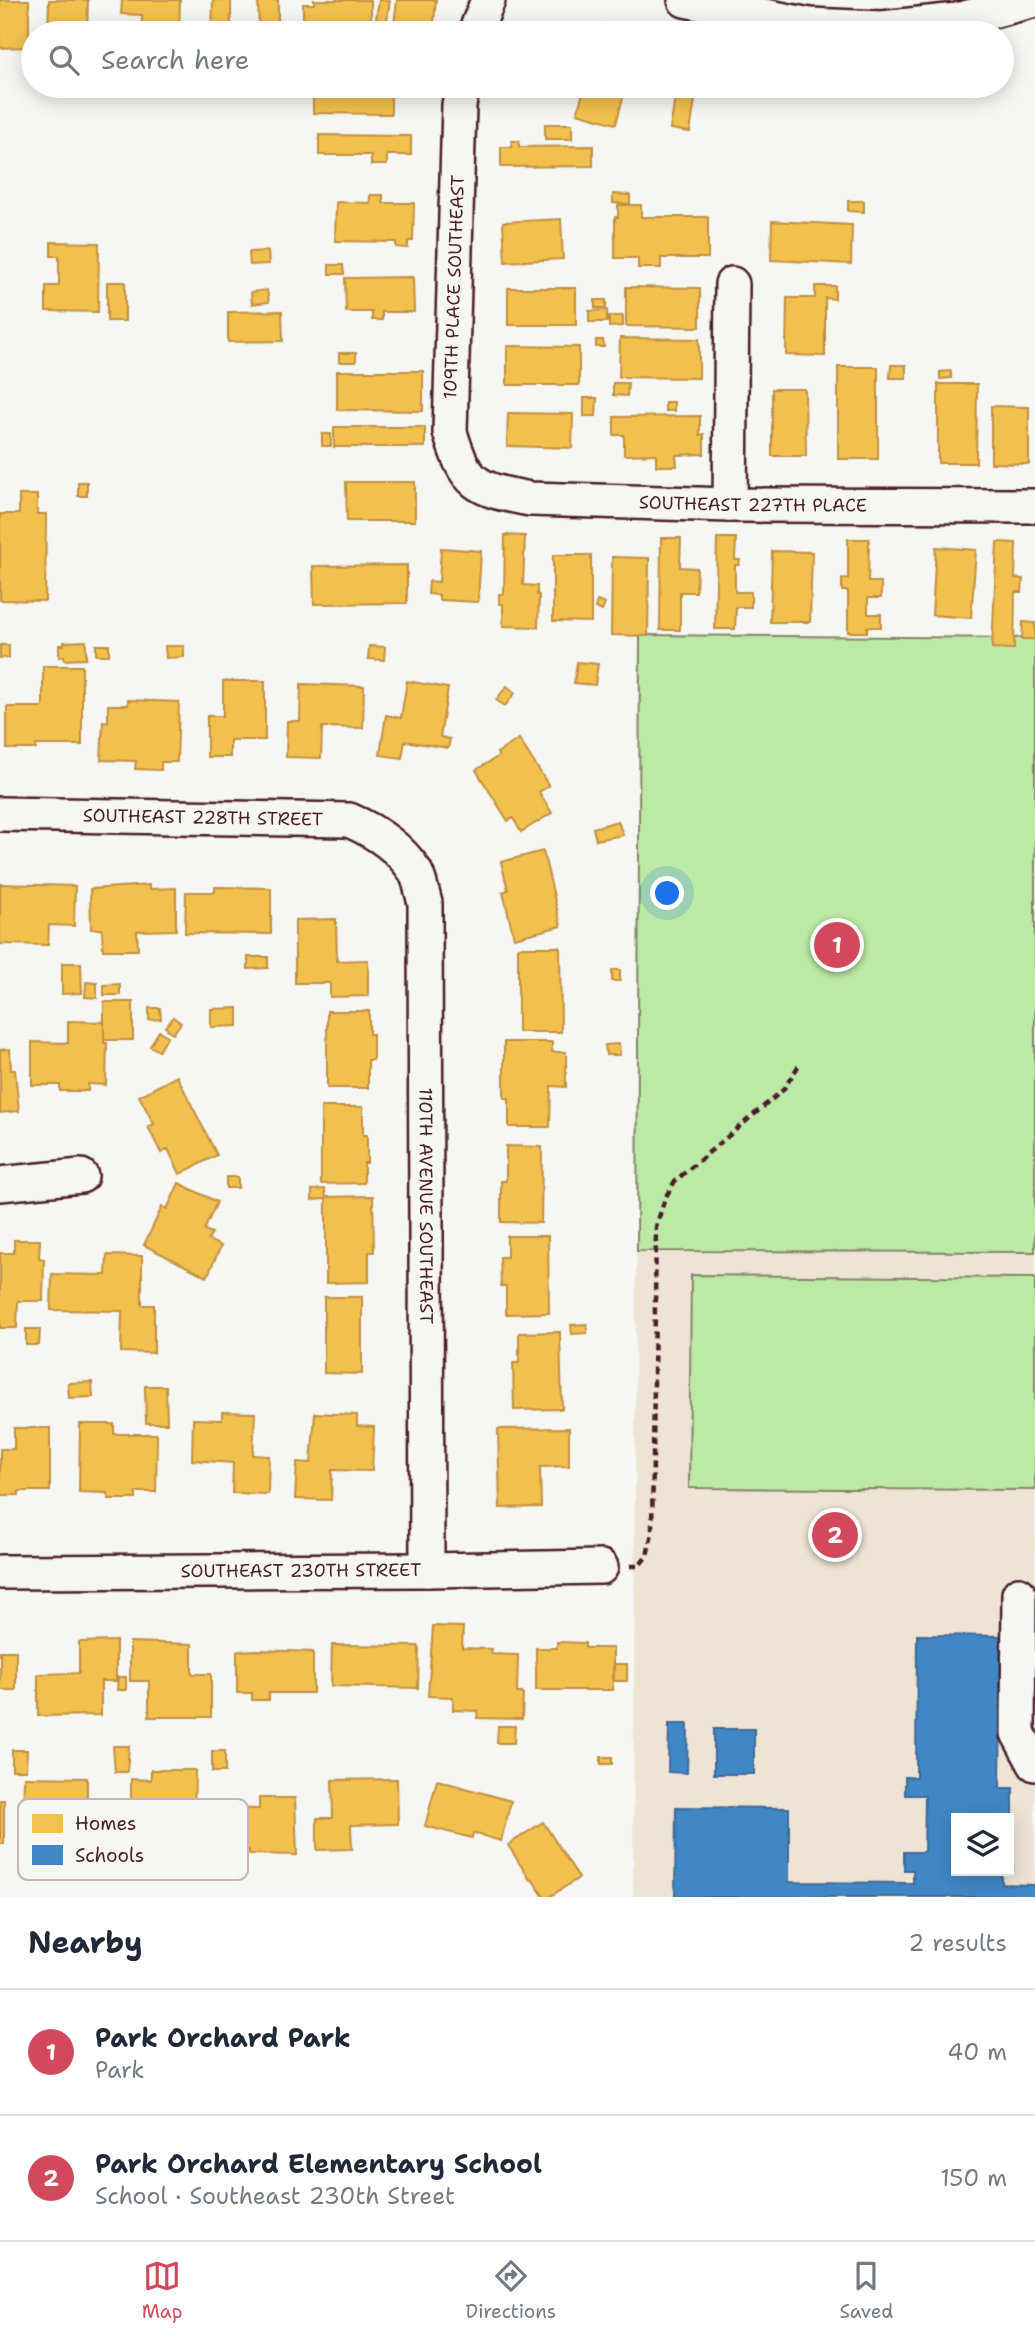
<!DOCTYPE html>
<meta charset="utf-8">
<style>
:root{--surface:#fff;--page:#f6f6f7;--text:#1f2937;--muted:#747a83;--line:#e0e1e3;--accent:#d1495b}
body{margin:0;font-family:"Shantell Sans",sans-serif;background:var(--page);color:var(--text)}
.controls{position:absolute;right:21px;bottom:21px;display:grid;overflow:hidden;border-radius:0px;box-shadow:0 4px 18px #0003}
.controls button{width:63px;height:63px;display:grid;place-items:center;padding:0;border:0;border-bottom:2px solid var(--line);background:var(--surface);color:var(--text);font:35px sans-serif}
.you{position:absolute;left:668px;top:894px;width:24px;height:24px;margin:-18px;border:5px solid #fff;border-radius:50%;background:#1a73e8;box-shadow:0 0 0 10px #1a73e833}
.badge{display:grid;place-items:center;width:46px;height:46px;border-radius:50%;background:var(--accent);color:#fff;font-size:23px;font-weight:700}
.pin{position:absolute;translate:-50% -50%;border:4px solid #fff;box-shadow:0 2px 7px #0006}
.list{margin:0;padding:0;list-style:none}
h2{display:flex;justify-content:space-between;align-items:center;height:91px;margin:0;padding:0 28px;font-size:30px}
h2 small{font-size:23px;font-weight:400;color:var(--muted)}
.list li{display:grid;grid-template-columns:46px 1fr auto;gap:21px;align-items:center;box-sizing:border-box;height:126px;padding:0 28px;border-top:2px solid var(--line)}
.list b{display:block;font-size:26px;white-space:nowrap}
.list p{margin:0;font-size:23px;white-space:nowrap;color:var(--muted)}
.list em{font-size:23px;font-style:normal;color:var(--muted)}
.icon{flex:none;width:38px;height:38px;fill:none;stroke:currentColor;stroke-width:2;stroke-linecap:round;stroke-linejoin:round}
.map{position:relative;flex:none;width:1035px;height:1897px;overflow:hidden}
.search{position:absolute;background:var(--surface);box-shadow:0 4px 18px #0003;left:21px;right:21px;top:21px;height:77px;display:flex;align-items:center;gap:18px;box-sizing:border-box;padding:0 24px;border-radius:38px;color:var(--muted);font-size:26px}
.sheet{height:343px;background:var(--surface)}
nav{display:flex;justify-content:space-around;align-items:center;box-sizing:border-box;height:98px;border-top:2px solid var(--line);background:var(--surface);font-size:19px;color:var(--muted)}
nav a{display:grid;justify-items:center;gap:4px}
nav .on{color:var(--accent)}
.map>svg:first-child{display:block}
.built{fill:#eee4d4;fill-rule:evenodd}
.green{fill:#bde9a6;stroke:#848468;stroke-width:2}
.homes{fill:#f2c14e;stroke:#c09044;stroke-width:2}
.schools{fill:#3f88c5;stroke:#426897;stroke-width:2;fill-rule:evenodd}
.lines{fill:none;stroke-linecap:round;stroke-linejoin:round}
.minor-casing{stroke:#4a1f2b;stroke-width:38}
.path{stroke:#4a1f2b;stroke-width:4.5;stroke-dasharray:7 5;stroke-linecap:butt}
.minor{stroke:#f6f6f2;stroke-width:33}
.labels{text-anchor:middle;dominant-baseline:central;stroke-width:7;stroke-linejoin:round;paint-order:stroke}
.street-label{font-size:18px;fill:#4a1f2b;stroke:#f6f6f2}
.key{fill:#f6f6f2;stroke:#c2b6b6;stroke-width:2}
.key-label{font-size:19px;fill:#4a1f2b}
</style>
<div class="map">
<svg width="1035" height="1897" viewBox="0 0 1035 1897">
<rect width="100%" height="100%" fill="#f6f6f2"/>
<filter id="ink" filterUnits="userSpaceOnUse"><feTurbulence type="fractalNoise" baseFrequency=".0143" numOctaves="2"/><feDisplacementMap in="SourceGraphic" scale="14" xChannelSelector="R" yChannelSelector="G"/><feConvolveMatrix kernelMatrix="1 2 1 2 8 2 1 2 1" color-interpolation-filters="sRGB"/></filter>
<g filter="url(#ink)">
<path class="built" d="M636,1251L1035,1252V1897H633ZM956,1818H1009V1871H956Z"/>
<path class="green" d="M640,635L1035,638V1252L637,1251Z
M691,1275L1035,1278V1490L689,1488Z"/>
<path class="homes" d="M0,0H29V47L0,48Z
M49,0H88L87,33H48Z
M122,0H180L179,30L142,29V15L121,14Z
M213,0H231V33H212Z
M258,0H278V33H259Z
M314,0H371V20H353V33H313V19H303V4H314Z
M379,0H390L386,27L375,25Z
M397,0H436L433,33H393Z
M602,24L637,33H600Z
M523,27L539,33H520Z
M23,55H33V64H23Z
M313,86H391V114L313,113Z
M585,86H626L616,124L577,113Z
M677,86H697L690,132L670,129Z
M545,124H572V139H545Z
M319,135L411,136V155H387V165H371V155H319Z
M512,141H519V147L593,146V166L501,167V147H512Z
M613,194L630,195V204L613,203Z
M370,195H383V203H414L413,241H408V248L396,247V242L335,241L336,202L370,203Z
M848,201H864V212L848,211Z
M618,205H641V217H708V258H661V268H638V258H615V217H618Z
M561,219L563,259L505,262L503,222Z
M772,221L852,225L851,264L771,260Z
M51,242L99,243L98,312L46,311V286H59V256H51Z
M268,251L269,264L250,265L249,252Z
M329,265H343L344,274H329Z
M413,277L414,312H382V320H372V312H346L345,278Z
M107,282H125V321H107Z
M815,286H835V299L825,298V356L786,355L787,298H815Z
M626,287L700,288V327L626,326Z
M508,288H576V325H508Z
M267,290L269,302L252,304L251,292Z
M595,300H606V308H595Z
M607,310V322H589V311Z
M282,311L283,341L228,342V312Z
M609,316H623V326L609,327Z
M620,338L699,339V378L619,377Z
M596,340H603L604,347H596Z
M507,346L579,347V385H507Z
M339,353H356V362H339Z
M891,365H906V378H890Z
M838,367H878V459H838Z
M337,371H423V411L337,410Z
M951,371V378L940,379V372Z
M613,383H628L627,396L613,395Z
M938,384H977L976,463H938Z
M772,389H805L806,456H772Z
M584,398H597L596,416H584Z
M665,402H674V411H665Z
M991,406L1029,407V464L991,463Z
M508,413L573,414L572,448L507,446Z
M700,416V435L704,434V454L676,455L677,466H656V454L624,455V435H614V417Z
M334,427H425V447H334Z
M322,434H331V446H322Z
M78,482H87V496H78Z
M346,482H415V521H347Z
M19,495H37V514H46L45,601L0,600V514H19Z
M505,535L525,536L523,585L537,586V595H539L538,627L503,626V604H499V594H504Z
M661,538H681L680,567L697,568L696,592H680V630H660Z
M717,538H736L735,560H740L739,565H735V592H751V607H736L735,629H715Z
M848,539H869L868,582H881V598H868V614H881V627H867V632H848V591H842V579H848Z
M997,542L1016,543L1015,578L1023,579L1022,592H1015L1014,649L992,648Z
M936,547L976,550L971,618L932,615Z
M441,548L481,551L478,602L439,600V595L428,594L429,581L439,582Z
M772,551L812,552L810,622H770Z
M553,555H591V622L553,621Z
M612,557L649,558L648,636L611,635Z
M407,565V603L314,604L313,566Z
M597,601L605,604L602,611L595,608Z
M1023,622L1035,623V639H1022Z
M86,641V659L64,660V656L59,657V645H64V642Z
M0,645H9V658H0Z
M96,645H109V655H96Z
M165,646H184V657L166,658Z
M369,646L385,647L384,660L368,659Z
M577,662L598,664L595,685L574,683Z
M43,666H82V745H36V749H7V707H43Z
M223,681H265V740H230V757H207V716H223Z
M407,681L448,688L440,737L450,739L448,748L405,741L402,758L380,755L386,715L401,718Z
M301,684L364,686L363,728L322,727L321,758L286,757L287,721H300Z
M507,686L515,693L505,706L496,700Z
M128,700L179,702L177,762H161V770L135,769L136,761L101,760L103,721L108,722V705H128Z
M519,739L549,786L539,792L552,813L521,832L513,818L508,821L476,770L499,756L497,753Z
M618,821L623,835L596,840L593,828Z
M543,851L561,926L514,938L503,892L508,890L501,862Z
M0,884L75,886L74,926L49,925L48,945L0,944Z
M149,885V889L176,888V930L137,931L138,950H103L102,929H91L90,889Z
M215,887L271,888V934L185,933L186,892H215Z
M336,919L337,961L368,960V996L330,997V983H295V920Z
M518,947H560L561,1032H518Z
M248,957H268V968L248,969Z
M62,963H81L82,993L62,994Z
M612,970H620V981H612Z
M86,982L97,983V998L85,997Z
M120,984V995H104V985Z
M104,1002H133V1040H104Z
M149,1008H160L161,1019L149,1020Z
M238,1008V1026L211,1027V1009Z
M327,1011H369V1034H373V1060H368V1088H327Z
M173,1017L181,1023L173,1034L165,1027Z
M68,1021L104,1022V1043H107L106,1085L88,1084V1091H60V1085H32V1042L68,1043Z
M159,1031L168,1036L159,1051L150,1046Z
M504,1042H552V1052H566V1087L551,1086L550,1127H509V1098H504Z
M619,1044L620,1055H606L605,1045Z
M10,1049L11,1070H15L19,1111L0,1113V1050Z
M177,1076L217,1155L180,1174L168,1149L161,1153L148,1127L154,1124L139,1096Z
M321,1107H363V1135H367V1163H364V1183L321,1184Z
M506,1146L542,1147L541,1223L501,1222V1181H506Z
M226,1177H238V1188H226Z
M179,1183L217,1202L204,1230L212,1233L208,1240L221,1246L207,1277L144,1245L162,1207L167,1209Z
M325,1189L326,1199L312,1200V1190Z
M373,1196L374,1252H369V1282L326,1283V1197Z
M507,1236H548L549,1313L506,1314V1286H501L500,1257H507Z
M14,1240H40L39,1258L44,1259L43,1301H18L17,1328H0V1253H14Z
M107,1255L142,1256V1305H154V1353L121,1352L122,1311L51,1310L52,1274L106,1275Z
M324,1297H362V1374L324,1373Z
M587,1324V1333L572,1334L571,1325Z
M26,1329H40L39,1345H26Z
M560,1332L562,1409L514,1410L513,1363H519V1333Z
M92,1382L93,1397L69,1398L68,1383Z
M145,1386H166L167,1423H146Z
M222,1412L255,1413L253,1455L269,1456L268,1494L232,1493L233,1463L192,1460L193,1419L222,1420Z
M315,1413L357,1415V1426L374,1427L372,1471L332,1470L331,1500L295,1499L297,1462L311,1463Z
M80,1424H114V1434H157L156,1492H136V1499H108V1493L79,1492Z
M14,1428H50V1491H19V1495H0V1449H14Z
M569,1428V1466L540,1467L541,1507L500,1508L498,1429Z
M433,1626L463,1627L462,1648L491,1649V1654L518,1655L517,1693H523L522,1719L477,1718L478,1711L453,1710V1697L428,1696Z
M116,1641V1681H101V1715L38,1716V1674L79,1673V1642Z
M130,1642L192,1644V1674H211V1717H149V1681H130Z
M557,1642L585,1643V1648H613V1690H536V1648H557Z
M332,1645L419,1646L418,1688L331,1686Z
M258,1650L313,1652V1693H269V1700H252V1693H237V1651Z
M0,1651H16V1690H0Z
M614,1664H627V1681H614Z
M118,1677H126V1690H117Z
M498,1726H515L514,1743H497Z
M113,1746H129L127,1772H115Z
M12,1750H27L26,1770H12Z
M212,1751H225V1772H212Z
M601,1757H612V1764H601Z
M151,1770H195L194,1821H148V1853H113L114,1814H131V1779L151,1780Z
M24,1777L87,1778V1812H101V1823H106V1835H100V1851H65V1821L23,1819Z
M397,1779L398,1824L351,1825L352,1849L317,1850V1818H333L332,1780Z
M437,1780L511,1801L501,1841L473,1833L472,1838L425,1826Z
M259,1798H295L297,1855L249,1854V1850H221V1808L259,1809Z
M0,1800H4V1844H0Z
M543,1822L579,1878L549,1897H544L532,1879L530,1880L508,1845Z"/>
<path class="schools" d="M917,1635L1013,1636V1703H1001L1000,1788H1013V1871H1002V1884L1035,1885V1897H675L676,1807L789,1808V1882L913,1883V1870H904V1852H924L925,1795H905V1777H916ZM956,1818H1009V1871H956Z
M669,1724H688L687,1773L668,1772Z
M714,1729H754V1774H714Z"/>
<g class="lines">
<defs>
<g id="minor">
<path d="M685,0L809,25L882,28L957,20L1035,0"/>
<path d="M475,33L488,0"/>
<path id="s1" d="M463,86L459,105L450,432C466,485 475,489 530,499L730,505L1035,506"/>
<path d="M730,505L732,284"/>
<path id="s2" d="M0,814L349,820C375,831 400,848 415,871C420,880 422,893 425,903L427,1570"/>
<path d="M0,1184L81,1176"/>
<path id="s3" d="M0,1572L427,1570L601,1567"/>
<path d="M1019,1594L1018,1733L1035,1764"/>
</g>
</defs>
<use href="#minor" class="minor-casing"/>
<path class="path" d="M630,1566H639L647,1556L652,1533L656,1227L665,1198L675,1181L783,1090L799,1065"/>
<use href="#minor" class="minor"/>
</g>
</g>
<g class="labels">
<g class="street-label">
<text transform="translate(454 287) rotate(-88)">109TH PLACE SOUTHEAST</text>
<text stroke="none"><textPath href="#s1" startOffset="684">SOUTHEAST 227TH PLACE</textPath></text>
<text stroke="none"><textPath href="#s2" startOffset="203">SOUTHEAST 228TH STREET</textPath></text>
<text stroke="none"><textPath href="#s2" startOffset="770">110TH AVENUE SOUTHEAST</textPath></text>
<text stroke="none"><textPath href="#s3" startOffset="301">SOUTHEAST 230TH STREET</textPath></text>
</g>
</g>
<rect x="18" y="1799" width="230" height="81" rx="10" class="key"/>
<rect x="32" y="1814" width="31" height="19" fill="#f2c14e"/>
<rect x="32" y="1845" width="31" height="20" fill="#3f88c5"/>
<g class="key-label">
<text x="75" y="1830">Homes</text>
<text x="75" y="1862">Schools</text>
</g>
</svg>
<div class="controls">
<button><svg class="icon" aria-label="layers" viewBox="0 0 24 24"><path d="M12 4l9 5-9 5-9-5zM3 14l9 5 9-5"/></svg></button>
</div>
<div class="you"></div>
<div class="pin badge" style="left:837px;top:945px">1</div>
<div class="pin badge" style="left:835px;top:1535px">2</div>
<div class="search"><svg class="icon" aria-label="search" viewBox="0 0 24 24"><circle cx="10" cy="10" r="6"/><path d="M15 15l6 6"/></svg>Search here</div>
</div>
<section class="sheet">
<h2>Nearby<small>2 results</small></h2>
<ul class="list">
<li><span class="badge">1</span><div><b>Park Orchard Park</b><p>Park</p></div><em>40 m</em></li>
<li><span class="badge">2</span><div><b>Park Orchard Elementary School</b><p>School · Southeast 230th Street</p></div><em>150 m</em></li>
</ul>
</section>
<nav>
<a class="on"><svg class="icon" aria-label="map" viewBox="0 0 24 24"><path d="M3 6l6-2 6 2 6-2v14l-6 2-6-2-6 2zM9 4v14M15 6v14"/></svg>Map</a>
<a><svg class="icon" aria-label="directions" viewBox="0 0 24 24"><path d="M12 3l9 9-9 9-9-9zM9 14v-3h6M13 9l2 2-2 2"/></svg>Directions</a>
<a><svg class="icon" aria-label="saved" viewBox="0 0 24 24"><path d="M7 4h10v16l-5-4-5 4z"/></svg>Saved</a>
</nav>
